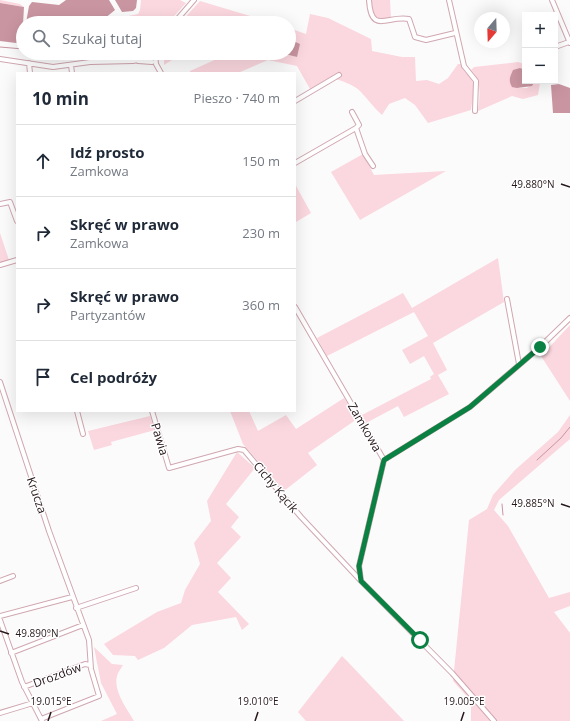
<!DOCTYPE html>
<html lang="pl">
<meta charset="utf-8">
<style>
:root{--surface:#fff;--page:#f6f6f7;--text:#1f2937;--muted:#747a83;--line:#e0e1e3}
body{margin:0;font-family:"Open Sans",sans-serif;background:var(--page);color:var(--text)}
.controls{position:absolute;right:12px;top:12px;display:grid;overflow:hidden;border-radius:0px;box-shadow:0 4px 16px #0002}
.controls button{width:36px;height:36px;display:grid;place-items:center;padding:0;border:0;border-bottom:1px solid var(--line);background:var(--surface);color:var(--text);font:20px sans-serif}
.compass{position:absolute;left:474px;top:12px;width:36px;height:36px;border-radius:50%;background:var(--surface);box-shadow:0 4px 16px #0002;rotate:199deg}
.stop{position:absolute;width:12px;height:12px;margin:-9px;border:3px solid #0b8043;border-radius:50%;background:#fff}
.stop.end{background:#0b8043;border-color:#fff;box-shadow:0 1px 4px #0008}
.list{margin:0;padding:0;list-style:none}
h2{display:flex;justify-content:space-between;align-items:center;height:52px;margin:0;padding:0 16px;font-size:17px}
h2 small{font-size:13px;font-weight:400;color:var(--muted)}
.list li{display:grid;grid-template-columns:26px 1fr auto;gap:12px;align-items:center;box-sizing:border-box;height:72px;padding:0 16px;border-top:1px solid var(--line)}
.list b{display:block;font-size:15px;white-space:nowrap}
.list p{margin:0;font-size:13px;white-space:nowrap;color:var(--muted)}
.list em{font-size:13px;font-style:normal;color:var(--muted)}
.icon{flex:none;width:22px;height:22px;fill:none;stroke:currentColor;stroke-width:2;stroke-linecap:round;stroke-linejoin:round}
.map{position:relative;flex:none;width:570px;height:721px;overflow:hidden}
.search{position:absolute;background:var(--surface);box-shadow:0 4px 16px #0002;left:16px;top:16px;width:280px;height:44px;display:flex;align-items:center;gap:10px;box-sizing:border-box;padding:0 14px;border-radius:22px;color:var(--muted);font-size:15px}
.panel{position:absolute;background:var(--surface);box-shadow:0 4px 16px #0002;left:16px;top:72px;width:280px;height:340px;border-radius:0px}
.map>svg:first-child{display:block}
.green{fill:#fbd7df}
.water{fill:#c995a1}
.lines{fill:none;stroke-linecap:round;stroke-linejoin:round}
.stream{stroke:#c995a1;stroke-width:1}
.minor-casing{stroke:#d0a7b0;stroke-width:6}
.minor{stroke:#fff;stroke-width:4}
.route{stroke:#0b8043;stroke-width:5}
.ticks{fill:none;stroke:#27181b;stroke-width:1.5}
.labels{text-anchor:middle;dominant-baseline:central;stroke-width:3;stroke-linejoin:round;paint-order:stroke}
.street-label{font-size:12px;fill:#27181b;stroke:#fff}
.ticks-label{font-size:10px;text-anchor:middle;fill:#27181b;stroke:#fff;stroke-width:3;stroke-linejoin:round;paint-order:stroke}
</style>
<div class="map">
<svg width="570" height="721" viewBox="0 0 570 721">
<rect width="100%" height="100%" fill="#fbfbfb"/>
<path class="green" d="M0,0L20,4L24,7L0,3Z
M141,0H180L186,3L168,23H109L114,19L138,14L140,10Z
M372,0H390L391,18C373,20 372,17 372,0Z
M200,1L274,23H180Z
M310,14L328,18L371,39L372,51L402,57H415L416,81L427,80L439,84L448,78L458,64H461C462,71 467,73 471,79C477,87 472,101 471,110L428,123L415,105L405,98L389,104L382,115C374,108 368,99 360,91C353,84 341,81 331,77L310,89L297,66L268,60L238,73H190V71L219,58L216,57V53H242L246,59C263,50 279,53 297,57L294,41L289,39V28L306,34Z
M102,53H138L134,55L106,56H103Z
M164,53H183L164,65Z
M518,62L524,64L525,70L520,68L517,88H527L535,81H543L540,83L538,95L523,99L512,96L478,111C480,96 482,81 471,70L474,67Z
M363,154L374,175L446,171L360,220L331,172Z
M295,184L311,213L296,222L295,220Z
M0,233L9,260L0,263Z
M498,258L504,302L433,343L447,370L438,375L449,394L404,417L398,406L366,423L362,415L431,379L430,377L434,374L424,356L410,364L402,350L428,336L414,312L327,356L317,338L403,293L412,308Z
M570,325V401L541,356Z
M344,398L357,419L308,453L317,465L284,491L243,444L230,411H249L258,431L286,415L296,429Z
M570,415V439L499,500L494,510L508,526L549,598L570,592V606L554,612L570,633V721H471V701L453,681L469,520L487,509L493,495L515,470L558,432Z
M150,416L155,430L111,442L112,445L94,450L88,431Z
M237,452L255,468L226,504L239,517L231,527L241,537L217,563L231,578L218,592L249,624L242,630L236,617L192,625L164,648L138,660L135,656L113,655L104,644L157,612L181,603L185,590L200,564L194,543L211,521L207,501Z
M94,647L112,664L123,665C121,668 118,672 117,676C113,691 127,709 134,721H101L117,714L101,683Z
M342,656L347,661L404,721H306L298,712Z"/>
<path class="water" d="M66,0H109L115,10L99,23H26L29,6L32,2L59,5Z
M115,0H137L136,8L133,11L122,12Z
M0,3L24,7L22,41L16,43L0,41Z
M289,39L300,44L297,57L280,53H289Z
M520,68L525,70V81H535L532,86L517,88L512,87C508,80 510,77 513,70Z
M559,84L570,88V113H553L551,85Z"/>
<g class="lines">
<path class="stream" d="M115,23L122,19L144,17
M0,47L23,49
M537,460L561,438L570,427
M502,504L503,515"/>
<defs>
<path id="minor" d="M369,0C371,35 387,15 409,19L415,37L426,40L455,33
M449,0L464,66L476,81L475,111
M552,0L570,43
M174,23L194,0
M555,47L569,42
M155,53L156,64L161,73
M0,59L53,67L90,62L133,61L141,59L149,53
M138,61L152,62
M29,63L30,73
M71,65L72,73
M295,101L339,75
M352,112L359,125L356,128
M295,163L356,128L365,154L373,166
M0,204L10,202L17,221
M0,265L17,260
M507,299L519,364
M295,307L384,460L359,566L361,581L452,673L494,721
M0,382L49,531L89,640L91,669L99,696L41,719
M77,411L83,434
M152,411L169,468L238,449L244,450L301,517L361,581
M384,460L470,407L540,347L570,318
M0,581L13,576
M76,608L136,588
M0,616L72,597
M0,620L22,682L42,721
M11,653L83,625
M24,687L85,664L90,665
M0,713L33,703"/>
</defs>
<use href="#minor" class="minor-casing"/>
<use href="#minor" class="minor"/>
</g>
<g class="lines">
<path class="route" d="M420,640L361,581L359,566L384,460L470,407L540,347"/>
</g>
<path class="ticks" d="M561,184L570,187M561,504L570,507M0,631L9,634M48,721L51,712M255,721L258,712M461,721L464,712"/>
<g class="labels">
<g class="street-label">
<text transform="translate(365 427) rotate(60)">Zamkowa</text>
<text transform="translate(160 439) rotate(73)">Pawia</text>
<text transform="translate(276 487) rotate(50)">Cichy Kącik</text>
<text transform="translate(37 495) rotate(71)">Krucza</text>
<text transform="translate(57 675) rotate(-20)">Drozdów</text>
</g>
</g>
<g class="ticks-label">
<text x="533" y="188">49.880°N</text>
<text x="533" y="507">49.885°N</text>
<text x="37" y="637">49.890°N</text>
<text x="51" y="705">19.015°E</text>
<text x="258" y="705">19.010°E</text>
<text x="464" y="705">19.005°E</text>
</g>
</svg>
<div class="controls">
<button>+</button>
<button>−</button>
</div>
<svg class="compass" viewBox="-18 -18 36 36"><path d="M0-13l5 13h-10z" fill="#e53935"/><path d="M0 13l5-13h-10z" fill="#747a83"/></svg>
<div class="stop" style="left:420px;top:640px"></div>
<div class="stop end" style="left:540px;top:347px"></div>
<div class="search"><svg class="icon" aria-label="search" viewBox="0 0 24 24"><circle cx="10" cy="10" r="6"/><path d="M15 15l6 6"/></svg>Szukaj tutaj</div>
<section class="panel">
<h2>10 min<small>Pieszo · 740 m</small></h2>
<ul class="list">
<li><svg class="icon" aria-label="ahead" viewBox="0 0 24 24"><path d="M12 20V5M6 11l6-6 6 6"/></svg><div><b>Idź prosto</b><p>Zamkowa</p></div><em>150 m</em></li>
<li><svg class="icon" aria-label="right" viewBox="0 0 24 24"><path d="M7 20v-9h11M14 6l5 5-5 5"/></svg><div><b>Skręć w prawo</b><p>Zamkowa</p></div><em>230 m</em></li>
<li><svg class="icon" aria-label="right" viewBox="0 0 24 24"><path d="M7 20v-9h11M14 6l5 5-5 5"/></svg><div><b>Skręć w prawo</b><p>Partyzantów</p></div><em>360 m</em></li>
<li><svg class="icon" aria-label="arrive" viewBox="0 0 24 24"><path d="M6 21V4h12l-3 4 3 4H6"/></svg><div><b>Cel podróży</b></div></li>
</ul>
</section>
</div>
